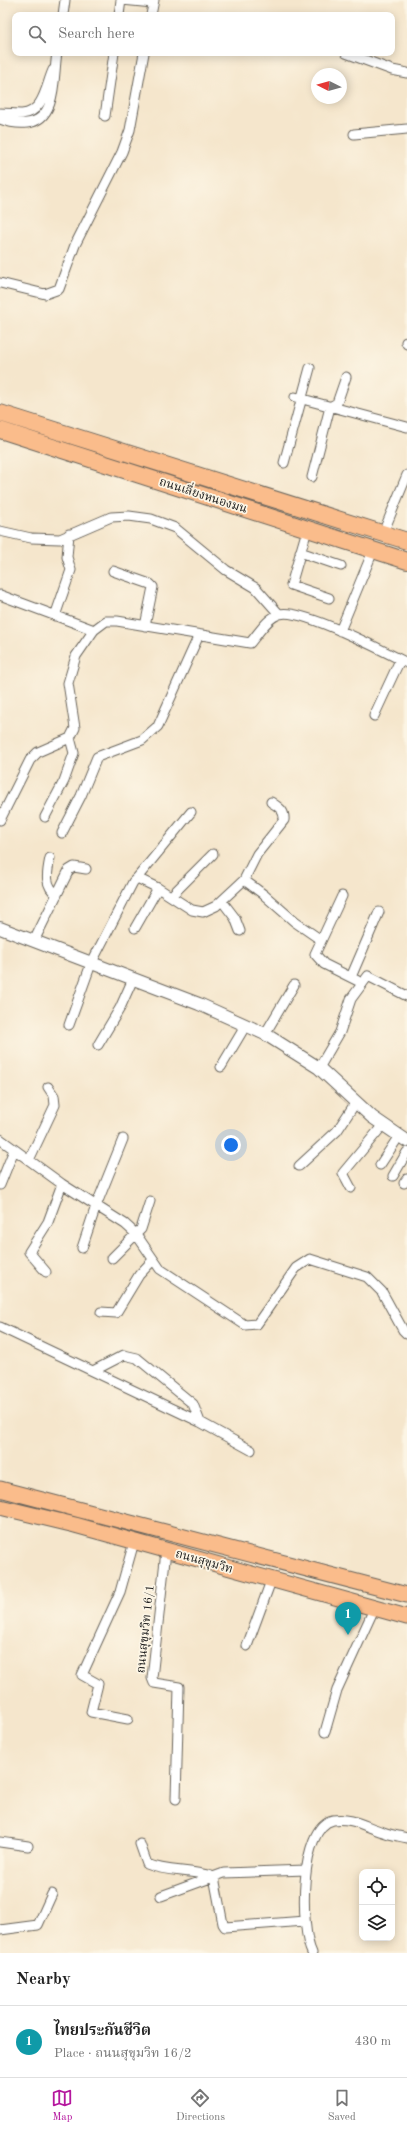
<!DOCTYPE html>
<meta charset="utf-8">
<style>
:root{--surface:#fff;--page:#f2f2f2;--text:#222;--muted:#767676;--line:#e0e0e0;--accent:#b5179e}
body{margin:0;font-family:"Old Standard TT","Noto Serif Thai",serif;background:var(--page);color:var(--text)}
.controls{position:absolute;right:12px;bottom:12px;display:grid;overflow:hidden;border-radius:8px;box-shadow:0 2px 10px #0003}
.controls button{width:36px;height:36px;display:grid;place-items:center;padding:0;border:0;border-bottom:1px solid var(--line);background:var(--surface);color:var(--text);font:20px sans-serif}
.compass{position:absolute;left:311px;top:68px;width:36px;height:36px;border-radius:50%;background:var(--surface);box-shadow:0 2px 10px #0003;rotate:276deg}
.you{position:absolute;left:231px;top:1145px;width:14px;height:14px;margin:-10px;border:3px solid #fff;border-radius:50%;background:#1a73e8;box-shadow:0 0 0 6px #1a73e833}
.badge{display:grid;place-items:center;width:26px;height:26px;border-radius:50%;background:var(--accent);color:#fff;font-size:13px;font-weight:700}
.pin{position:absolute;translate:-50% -33px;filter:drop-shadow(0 1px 2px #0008)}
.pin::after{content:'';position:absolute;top:21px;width:14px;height:12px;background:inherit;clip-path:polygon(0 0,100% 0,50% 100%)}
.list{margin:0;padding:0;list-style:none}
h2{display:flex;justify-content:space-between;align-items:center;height:52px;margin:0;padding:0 16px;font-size:17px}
h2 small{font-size:13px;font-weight:400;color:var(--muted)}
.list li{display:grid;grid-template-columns:26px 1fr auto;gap:12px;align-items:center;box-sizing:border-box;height:72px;padding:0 16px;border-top:1px solid var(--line)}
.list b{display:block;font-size:15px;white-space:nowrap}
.list p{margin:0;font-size:13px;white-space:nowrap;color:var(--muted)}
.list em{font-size:13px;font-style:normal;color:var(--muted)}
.icon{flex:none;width:22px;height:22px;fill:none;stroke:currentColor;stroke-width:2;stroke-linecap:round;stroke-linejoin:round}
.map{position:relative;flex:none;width:407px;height:1953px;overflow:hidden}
.search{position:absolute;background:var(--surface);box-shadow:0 2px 10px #0003;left:12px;right:12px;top:12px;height:44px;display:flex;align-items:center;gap:10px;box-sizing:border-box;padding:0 14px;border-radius:8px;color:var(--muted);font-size:15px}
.sheet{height:124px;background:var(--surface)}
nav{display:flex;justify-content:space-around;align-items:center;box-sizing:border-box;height:56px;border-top:1px solid var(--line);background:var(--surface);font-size:11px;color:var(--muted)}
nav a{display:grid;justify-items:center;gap:2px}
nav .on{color:var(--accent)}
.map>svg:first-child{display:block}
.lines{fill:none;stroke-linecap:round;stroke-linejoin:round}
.minor-casing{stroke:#68635a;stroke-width:11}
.tertiary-casing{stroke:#68635a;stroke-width:14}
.primary-casing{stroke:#68635a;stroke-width:17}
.trunk-casing{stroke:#68635a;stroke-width:18}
.minor{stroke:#fff;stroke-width:9}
.tertiary{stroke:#fff;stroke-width:12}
.primary{stroke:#fabc8b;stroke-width:15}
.trunk{stroke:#fabc8b;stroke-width:16}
.labels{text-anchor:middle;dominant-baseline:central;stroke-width:3.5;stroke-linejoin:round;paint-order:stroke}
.street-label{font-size:12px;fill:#1c1c1c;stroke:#fcf5e5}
</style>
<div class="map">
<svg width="407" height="1953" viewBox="0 0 407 1953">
<rect width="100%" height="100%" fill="#fcf5e5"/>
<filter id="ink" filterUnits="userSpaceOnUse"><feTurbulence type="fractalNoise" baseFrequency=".025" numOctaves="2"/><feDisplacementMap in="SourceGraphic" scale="8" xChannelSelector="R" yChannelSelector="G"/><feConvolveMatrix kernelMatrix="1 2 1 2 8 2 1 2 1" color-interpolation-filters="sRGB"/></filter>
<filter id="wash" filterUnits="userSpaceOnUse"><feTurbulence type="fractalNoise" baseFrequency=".012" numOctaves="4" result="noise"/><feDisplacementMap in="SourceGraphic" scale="16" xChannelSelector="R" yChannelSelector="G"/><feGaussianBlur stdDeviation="0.9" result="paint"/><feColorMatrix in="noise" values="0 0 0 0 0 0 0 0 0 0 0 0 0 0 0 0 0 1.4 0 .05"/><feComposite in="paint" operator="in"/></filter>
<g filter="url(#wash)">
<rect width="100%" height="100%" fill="#f5e6cc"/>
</g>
<g filter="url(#ink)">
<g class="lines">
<defs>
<path id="minor" d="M122,0L153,3
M63,15L65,0
M119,15L121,0
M151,15L154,0
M346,53L392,70L407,73
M0,113C7,113 15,114 22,114C44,112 46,85 53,70
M105,116L114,53
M0,119C8,122 18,124 27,123C58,120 53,75 57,53
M354,134L407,129
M0,283L45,294L59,289L75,245L122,152L130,130L144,53
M406,342L407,344
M295,397L407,427
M284,463L310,368
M312,477L330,407L337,403L346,377
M307,530L291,585L329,598
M0,531L31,538L60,539L111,517L129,516L151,519L175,528L226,570L256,588L279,614
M383,533L407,475
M300,552L341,566
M113,571L150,584L153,587L145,626
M0,595L94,630
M55,616L71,570L67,557L69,534
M340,631L373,551
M374,716L400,660
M45,817L64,781L74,753L70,738
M0,820L30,760L38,752L70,738L75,728L68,683L76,656L94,630L106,621H117L250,643C258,634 268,617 280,614C301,608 386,652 407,663
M62,833L81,796L97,757L142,740L158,726L199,635
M50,858C47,873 44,885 57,895
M137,878L191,812
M244,880L257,854L284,820C285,810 278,807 271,802
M171,896L213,854
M342,896L315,954L324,964L362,983
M222,901L235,918L240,931
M135,928L158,888
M34,941L69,870L74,867L86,869
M351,977L379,912
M69,1025L91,964L133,882L137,878L158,888L192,910L203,912L216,906L244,880L263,894L295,922L321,940
M265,1034L294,985
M98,1045L120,1008L133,979
M221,1067L246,1025
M319,1068L340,1032L351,999L368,976L407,996
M0,1139L62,1184L125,1224L136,1234L160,1269L245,1325L257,1324L296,1268L310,1259L367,1277L382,1292L403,1330L407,1334
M29,1160L55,1105L54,1096L48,1087
M380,1165L399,1136
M299,1166L337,1131L356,1102
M393,1176L407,1152
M404,1183L407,1179
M0,1185L14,1150
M351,1188L343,1173L383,1125
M82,1248L96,1206L123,1139
M112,1258L141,1229L150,1201
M46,1272L29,1252L48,1222L62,1184
M101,1312L116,1313L139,1275L153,1260
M0,1327L200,1422L251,1450
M93,1371L124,1355L137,1358L193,1404L200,1422
M166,1551L152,1678L154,1683L179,1687L176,1799
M247,1646L271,1581
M128,1719L91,1712L98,1684L82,1675L120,1592L134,1542
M325,1732L337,1690L374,1609
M0,1842L28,1846
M140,1844L147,1864C168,1873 192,1869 214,1877L223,1924L225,1927L305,1921
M161,1896L224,1873L306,1870
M0,1930L38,1925L52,1894
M312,1953C300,1929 299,1827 333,1820C352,1817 366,1827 383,1832C391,1835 399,1836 407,1838"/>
<path id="tertiary" d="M0,928L199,1004L265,1034L319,1068L372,1117L407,1141"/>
<path id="primary" d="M0,1489L407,1595
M0,1507L75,1525L407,1617"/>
<path id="trunk" d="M0,413L407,541
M0,430L407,561"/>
</defs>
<use href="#minor" class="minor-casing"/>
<use href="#tertiary" class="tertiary-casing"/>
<use href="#primary" class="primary-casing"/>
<use href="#trunk" class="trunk-casing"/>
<use href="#minor" class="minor"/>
<use href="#tertiary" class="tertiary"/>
<use href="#primary" class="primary"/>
<use href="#trunk" class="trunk"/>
</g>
</g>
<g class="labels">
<g class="street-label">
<text transform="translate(203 496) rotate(18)">ถนนเลี่ยงหนองมน</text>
<text transform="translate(204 1562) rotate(16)">ถนนสุขุมวิท</text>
<text transform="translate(146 1629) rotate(-84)">ถนนสุขุมวิท 16/1</text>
</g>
</g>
</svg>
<div class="controls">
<button><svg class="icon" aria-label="locate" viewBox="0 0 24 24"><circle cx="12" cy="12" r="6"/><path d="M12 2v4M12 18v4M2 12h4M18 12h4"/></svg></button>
<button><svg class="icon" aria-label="layers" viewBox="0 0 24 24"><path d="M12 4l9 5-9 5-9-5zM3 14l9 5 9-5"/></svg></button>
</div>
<svg class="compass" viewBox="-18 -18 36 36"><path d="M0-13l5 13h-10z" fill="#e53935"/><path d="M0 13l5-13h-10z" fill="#767676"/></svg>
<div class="you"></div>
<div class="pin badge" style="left:348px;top:1635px;background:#0f9aa8">1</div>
<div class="search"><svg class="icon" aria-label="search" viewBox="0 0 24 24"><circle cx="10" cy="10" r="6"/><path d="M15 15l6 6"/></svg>Search here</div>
</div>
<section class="sheet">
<h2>Nearby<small></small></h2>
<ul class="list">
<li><span class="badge" style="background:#0f9aa8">1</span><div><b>ไทยประกันชีวิต</b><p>Place · ถนนสุขุมวิท 16/2</p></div><em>430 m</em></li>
</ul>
</section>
<nav>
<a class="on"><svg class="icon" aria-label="map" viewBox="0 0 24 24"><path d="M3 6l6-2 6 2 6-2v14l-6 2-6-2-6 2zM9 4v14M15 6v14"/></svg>Map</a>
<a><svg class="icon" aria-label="directions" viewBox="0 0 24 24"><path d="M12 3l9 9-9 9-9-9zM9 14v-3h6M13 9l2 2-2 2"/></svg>Directions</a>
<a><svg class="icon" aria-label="saved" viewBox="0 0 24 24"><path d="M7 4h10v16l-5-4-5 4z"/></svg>Saved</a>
</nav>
